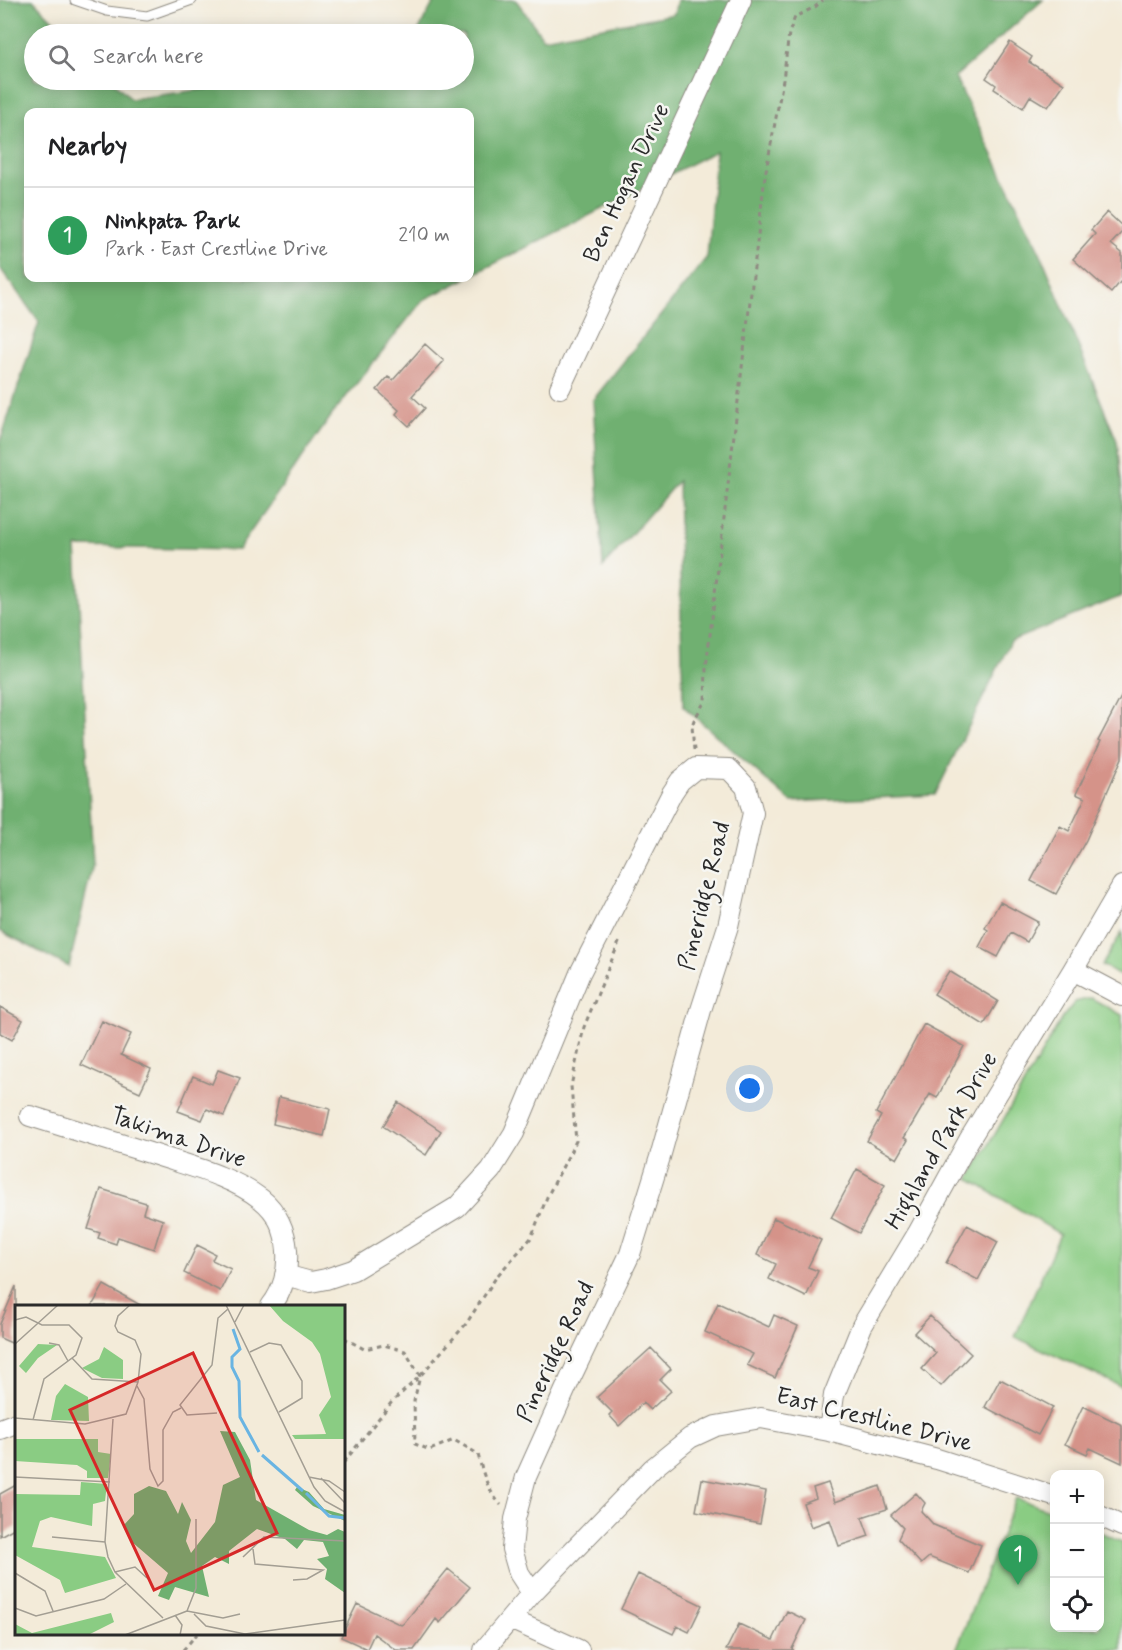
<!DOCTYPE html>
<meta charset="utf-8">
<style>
:root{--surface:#fff;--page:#f2f2f2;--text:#202124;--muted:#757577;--line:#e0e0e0;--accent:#1a73e8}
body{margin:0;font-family:Mynerve,sans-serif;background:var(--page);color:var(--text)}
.controls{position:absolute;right:18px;bottom:18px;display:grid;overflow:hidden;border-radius:12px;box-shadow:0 3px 15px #0003}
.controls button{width:54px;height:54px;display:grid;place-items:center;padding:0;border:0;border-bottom:2px solid var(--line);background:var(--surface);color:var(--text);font:30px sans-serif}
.you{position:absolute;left:750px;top:1089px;width:21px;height:21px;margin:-15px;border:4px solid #fff;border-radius:50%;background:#1a73e8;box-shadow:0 0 0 9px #1a73e833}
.badge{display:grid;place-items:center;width:39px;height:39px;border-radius:50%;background:var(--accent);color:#fff;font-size:20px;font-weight:700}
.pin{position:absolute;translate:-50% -50px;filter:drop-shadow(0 2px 3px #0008)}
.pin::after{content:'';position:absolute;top:32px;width:21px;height:18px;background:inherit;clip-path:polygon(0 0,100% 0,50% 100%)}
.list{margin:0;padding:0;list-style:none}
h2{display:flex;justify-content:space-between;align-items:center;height:78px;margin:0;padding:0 24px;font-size:26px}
h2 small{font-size:20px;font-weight:400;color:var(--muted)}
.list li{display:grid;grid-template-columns:39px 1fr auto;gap:18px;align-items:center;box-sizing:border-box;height:96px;padding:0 24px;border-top:2px solid var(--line)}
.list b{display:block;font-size:22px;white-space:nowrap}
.list p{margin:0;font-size:20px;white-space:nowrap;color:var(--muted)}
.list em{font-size:20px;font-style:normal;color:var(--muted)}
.icon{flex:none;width:33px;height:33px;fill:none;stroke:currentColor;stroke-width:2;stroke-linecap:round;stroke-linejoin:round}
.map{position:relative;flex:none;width:1122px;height:1650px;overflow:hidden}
.search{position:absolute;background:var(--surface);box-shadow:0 3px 15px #0003;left:24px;top:24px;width:450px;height:66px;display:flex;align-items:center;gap:15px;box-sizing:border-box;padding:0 21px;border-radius:33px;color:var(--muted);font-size:22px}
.panel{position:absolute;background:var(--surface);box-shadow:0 3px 15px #0003;left:24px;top:108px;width:450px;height:174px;border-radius:12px}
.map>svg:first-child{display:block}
.green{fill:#8acc83;stroke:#5a7c57;stroke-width:1.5}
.forest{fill:#6fb071;stroke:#4d6e4e;stroke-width:1.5}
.building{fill:#d59389}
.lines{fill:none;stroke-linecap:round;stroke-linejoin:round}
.lane-casing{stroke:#8f8b82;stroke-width:11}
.street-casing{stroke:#8f8b82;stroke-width:22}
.path{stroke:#8f8b82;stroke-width:3;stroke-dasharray:4.5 4.5;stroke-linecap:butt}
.lane{stroke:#fff;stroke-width:9}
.street{stroke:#fff;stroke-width:20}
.labels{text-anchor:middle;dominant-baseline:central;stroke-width:5;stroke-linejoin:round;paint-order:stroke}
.street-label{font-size:24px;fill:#2b2b2b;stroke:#f6f6f2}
.inset-river{fill:none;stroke:#69b4e2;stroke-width:3}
.inset-road{fill:none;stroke:#a39e93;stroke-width:1.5}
.view{fill:#d62828;fill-opacity:0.15;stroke:#d62828;stroke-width:3}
.inset-edge{fill:none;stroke:#2b2b2b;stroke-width:3}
</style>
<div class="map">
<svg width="1122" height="1650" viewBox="0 0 1122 1650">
<rect width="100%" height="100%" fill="#f6f6f2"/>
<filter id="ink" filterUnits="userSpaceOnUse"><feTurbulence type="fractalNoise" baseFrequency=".0167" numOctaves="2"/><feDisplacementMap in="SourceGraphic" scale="12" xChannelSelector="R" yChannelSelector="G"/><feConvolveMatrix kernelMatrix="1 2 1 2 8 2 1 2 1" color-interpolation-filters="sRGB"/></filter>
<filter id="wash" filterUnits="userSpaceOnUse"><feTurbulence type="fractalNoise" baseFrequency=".008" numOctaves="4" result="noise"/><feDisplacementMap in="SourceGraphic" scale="24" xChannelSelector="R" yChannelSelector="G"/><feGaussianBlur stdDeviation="1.35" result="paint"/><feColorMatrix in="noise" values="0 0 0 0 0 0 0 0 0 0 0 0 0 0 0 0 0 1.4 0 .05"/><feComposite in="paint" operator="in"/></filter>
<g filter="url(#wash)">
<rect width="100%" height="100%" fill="#f3ebd9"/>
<path class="green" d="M1122,932V976L1102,965Z
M1091,998L1122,1015V1387L1015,1337L1060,1234L969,1179L1062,1018L1075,1002Z
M1016,1498L1054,1512V1628H1100V1532L1122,1542V1650H956Z"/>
<path class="forest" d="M0,0H33L67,34H34V80H112L131,99L273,80H464V34H414L417,33L435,0H516L543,38L674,14L677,0H1043L955,77L1040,252L1117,441L1122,491V596L1011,641L935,795L791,802L683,706L678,481L603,567L593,400L707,257L716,151L470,276V112H28V278H467L423,300L334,412L238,550L76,547L93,864L69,967L0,931V442L39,322L0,268Z"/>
<g id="blocks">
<path class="building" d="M1010,42L1032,57L1029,62L1064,84L1048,107L1030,96L1023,108L994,89L996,85L986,78Z
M1107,212L1122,226V232L1111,244L1122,253V280L1111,293L1073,259L1095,234L1091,230Z
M425,344L444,361L412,396L425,408L409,426L396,414L399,410L377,390L388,377L393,380Z
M1122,695V758L1086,840L1056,894L1031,881L1060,826L1069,831L1085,798L1076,794L1100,742L1098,741Z
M1000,902L1038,922L1027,942L1011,933L998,957L979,947L988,930L985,928Z
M949,971L998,1001L984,1025L934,994Z
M0,1007L23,1020L12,1040L0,1033Z
M102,1021L131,1034L121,1055L151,1069L140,1092L81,1065Z
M924,1024L964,1046L937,1098L930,1094L904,1138L908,1140L897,1159L867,1141L881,1116L876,1113Z
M218,1070L240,1078L224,1116L207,1109L202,1120L178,1111L193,1076L212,1084Z
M279,1097L330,1109L324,1136L273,1124Z
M398,1102L441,1131L426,1155L383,1126Z
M857,1169L885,1185L859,1233L831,1218Z
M101,1189L146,1203L143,1213L163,1220L154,1249L118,1237L116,1244L98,1238L100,1233L88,1229Z
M774,1218L821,1240L808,1267L818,1271L806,1297L769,1279L776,1264L757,1255Z
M967,1225L998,1242L978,1280L946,1263Z
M197,1245L215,1254L212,1260L231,1269L220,1291L184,1273Z
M104,1285L142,1306H92Z
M16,1286V1345L0,1338V1324Z
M718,1303L769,1327L774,1315L798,1326L775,1378L747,1365L753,1354L705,1332Z
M930,1316L971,1354L941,1386L922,1369L936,1353L914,1333Z
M651,1348L671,1369L660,1380L671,1391L650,1410L643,1403L619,1426L609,1415L612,1412L597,1397Z
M1000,1379L1053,1407L1038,1435L985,1407Z
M1083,1406L1122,1425V1463L1090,1448L1087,1454L1065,1444Z
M702,1479L766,1491L760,1524L696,1511Z
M828,1483L835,1502L880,1486L887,1509L862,1517L869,1536L839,1546L830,1520L811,1527L803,1503L816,1498L813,1488Z
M16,1485V1527L0,1536V1494Z
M916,1493L925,1503L921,1511L934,1525L981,1545L969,1573L929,1557L921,1564L898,1539L903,1528L891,1515Z
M448,1569L470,1587L440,1623L436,1619L414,1650H396L374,1634L367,1649L341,1637L357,1604L401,1625L403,1624Z
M638,1574L702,1605L689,1632L677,1626L673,1634L621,1609Z
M787,1611L806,1620L792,1649L794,1650H726L739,1624L773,1640Z"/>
</g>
</g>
<g filter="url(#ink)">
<use href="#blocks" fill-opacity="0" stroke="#8f8b82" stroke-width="1.5"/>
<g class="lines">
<defs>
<path id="lane" d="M75,0L107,11L147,16L192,0"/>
<path id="street" d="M560,388L741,0
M1073,970L1122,996
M30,1116C72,1129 114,1142 156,1155C192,1167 231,1176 261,1199C293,1224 295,1276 271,1306
M285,1275L311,1282L326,1279L353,1270L457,1207L491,1170L514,1133L580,973L672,793L680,781L696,768L729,769L746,787L753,813L728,926L701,1010L660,1157L630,1254L571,1377L526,1477L515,1519L512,1549L519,1573L532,1593
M0,1429L16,1423
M829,1431L834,1395L862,1326L918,1233L969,1140L1073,970L1122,886
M1100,1516L1122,1526
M510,1619L579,1650
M484,1650L532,1593L653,1468L690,1438L716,1426L761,1418L829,1431L937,1459L1054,1496"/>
</defs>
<use href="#lane" class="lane-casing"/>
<use href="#street" class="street-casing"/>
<path class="path" d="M694,750L692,726L694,720L705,701L706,668L765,176L783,80L789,33L795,17L815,7L823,0
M344,1338L364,1349L384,1345L405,1351L420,1376L414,1401L415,1444L430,1450L454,1440L478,1454C482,1472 488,1491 501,1505
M344,1462L391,1403L420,1376L466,1324L497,1276L531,1238L547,1197L576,1141L571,1086L584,1027L620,940
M183,1650L197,1634"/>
<use href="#lane" class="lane"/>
<use href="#street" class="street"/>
</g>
</g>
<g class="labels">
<g class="street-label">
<text transform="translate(627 183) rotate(-65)">Ben Hogan Drive</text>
<text transform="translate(705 896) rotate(-76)">Pineridge Road</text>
<text transform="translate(178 1138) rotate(19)">Takima Drive</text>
<text transform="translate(942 1141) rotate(-60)">Highland Park Drive</text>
<text transform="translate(556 1352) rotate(-65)">Pineridge Road</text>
<text transform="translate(874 1420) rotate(14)">East Crestline Drive</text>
</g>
</g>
<g transform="translate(15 1305)">
<rect width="330" height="330" fill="#f3ebd9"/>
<path d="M254,0H330V134H280L277,130L311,129L304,110L316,92L305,49L297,37L268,16ZM23,39L42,40L23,53L11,68L4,61ZM89,42L108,55V74L87,73L67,63L84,54ZM50,79L73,92L74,116L36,115L41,91ZM0,134H83V147L96,149L93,173H72V166L62,160L0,156ZM66,177L92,179L90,196L78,199L77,221L36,212L25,216L17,242L90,252L101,273L50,288L45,275L0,250V189L65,190ZM96,308L99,317L73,330H0V319L17,328Z" fill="#8acc83"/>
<path d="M205,126L220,127L235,155L241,195L294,225L312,230L323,224L330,227V288L310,274L312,264L302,254L314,251L308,237L289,235L282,244L270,234L242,224L214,246V259L200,252L187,261L194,292L160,282L154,295L143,291L153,268L117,237L108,221L119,209V189L134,181L151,186L163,209L167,197L176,215L171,236L176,248L200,217L208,180L225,172ZM282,182L294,187L309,204L330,210V216L298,201L280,185Z" fill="#6fb071"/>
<path class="inset-river" d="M218,24L225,44L217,52V62L224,76L225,112L244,147M247,150L288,186M291,188L314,211L330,213"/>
<path class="inset-road" d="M211,0L299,182L310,196L330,207M0,15L11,12L27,20H54L67,33L61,50L29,74L18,115M220,17L229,0M34,38L44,40L53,56M0,39L43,0M235,47L254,38L266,40L287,76V93L264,107M57,53L77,74L123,77M122,81L129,94L135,164L143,181L148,176V125L158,107L166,103M202,108L172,110L165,100L197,60L203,13L213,4M0,113L70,119L111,109L123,77L126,49L120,35L103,27L100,21L103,11L115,0M98,114L90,237L93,252L100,267L148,313M0,172L95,177M294,172L314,176L330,187M306,173L330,198M37,232L90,237M238,244L240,259L308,265L292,274L278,275M228,252L249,232L330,236M100,267L120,262L132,273M0,268L30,286L38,306M0,303L21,311L89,294L111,279M172,306L181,283V214M172,306L208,313L225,309M179,309L191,321L230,329L330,315M160,310L167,320L165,330M110,330L172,306"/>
<path class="view" d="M178,48L262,228L139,285L55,105Z"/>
<rect width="330" height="330" class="inset-edge"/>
</g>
</svg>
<div class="controls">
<button>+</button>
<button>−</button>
<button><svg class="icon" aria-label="locate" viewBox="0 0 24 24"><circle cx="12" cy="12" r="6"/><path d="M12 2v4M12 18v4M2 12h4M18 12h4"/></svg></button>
</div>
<div class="you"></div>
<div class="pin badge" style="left:1018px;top:1585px;background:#2e9e5b">1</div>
<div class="search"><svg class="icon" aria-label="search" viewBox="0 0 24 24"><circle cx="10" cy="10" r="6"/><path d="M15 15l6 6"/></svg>Search here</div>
<section class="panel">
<h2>Nearby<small></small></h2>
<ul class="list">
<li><span class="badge" style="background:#2e9e5b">1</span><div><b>Ninkpata Park</b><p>Park · East Crestline Drive</p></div><em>210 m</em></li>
</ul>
</section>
</div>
